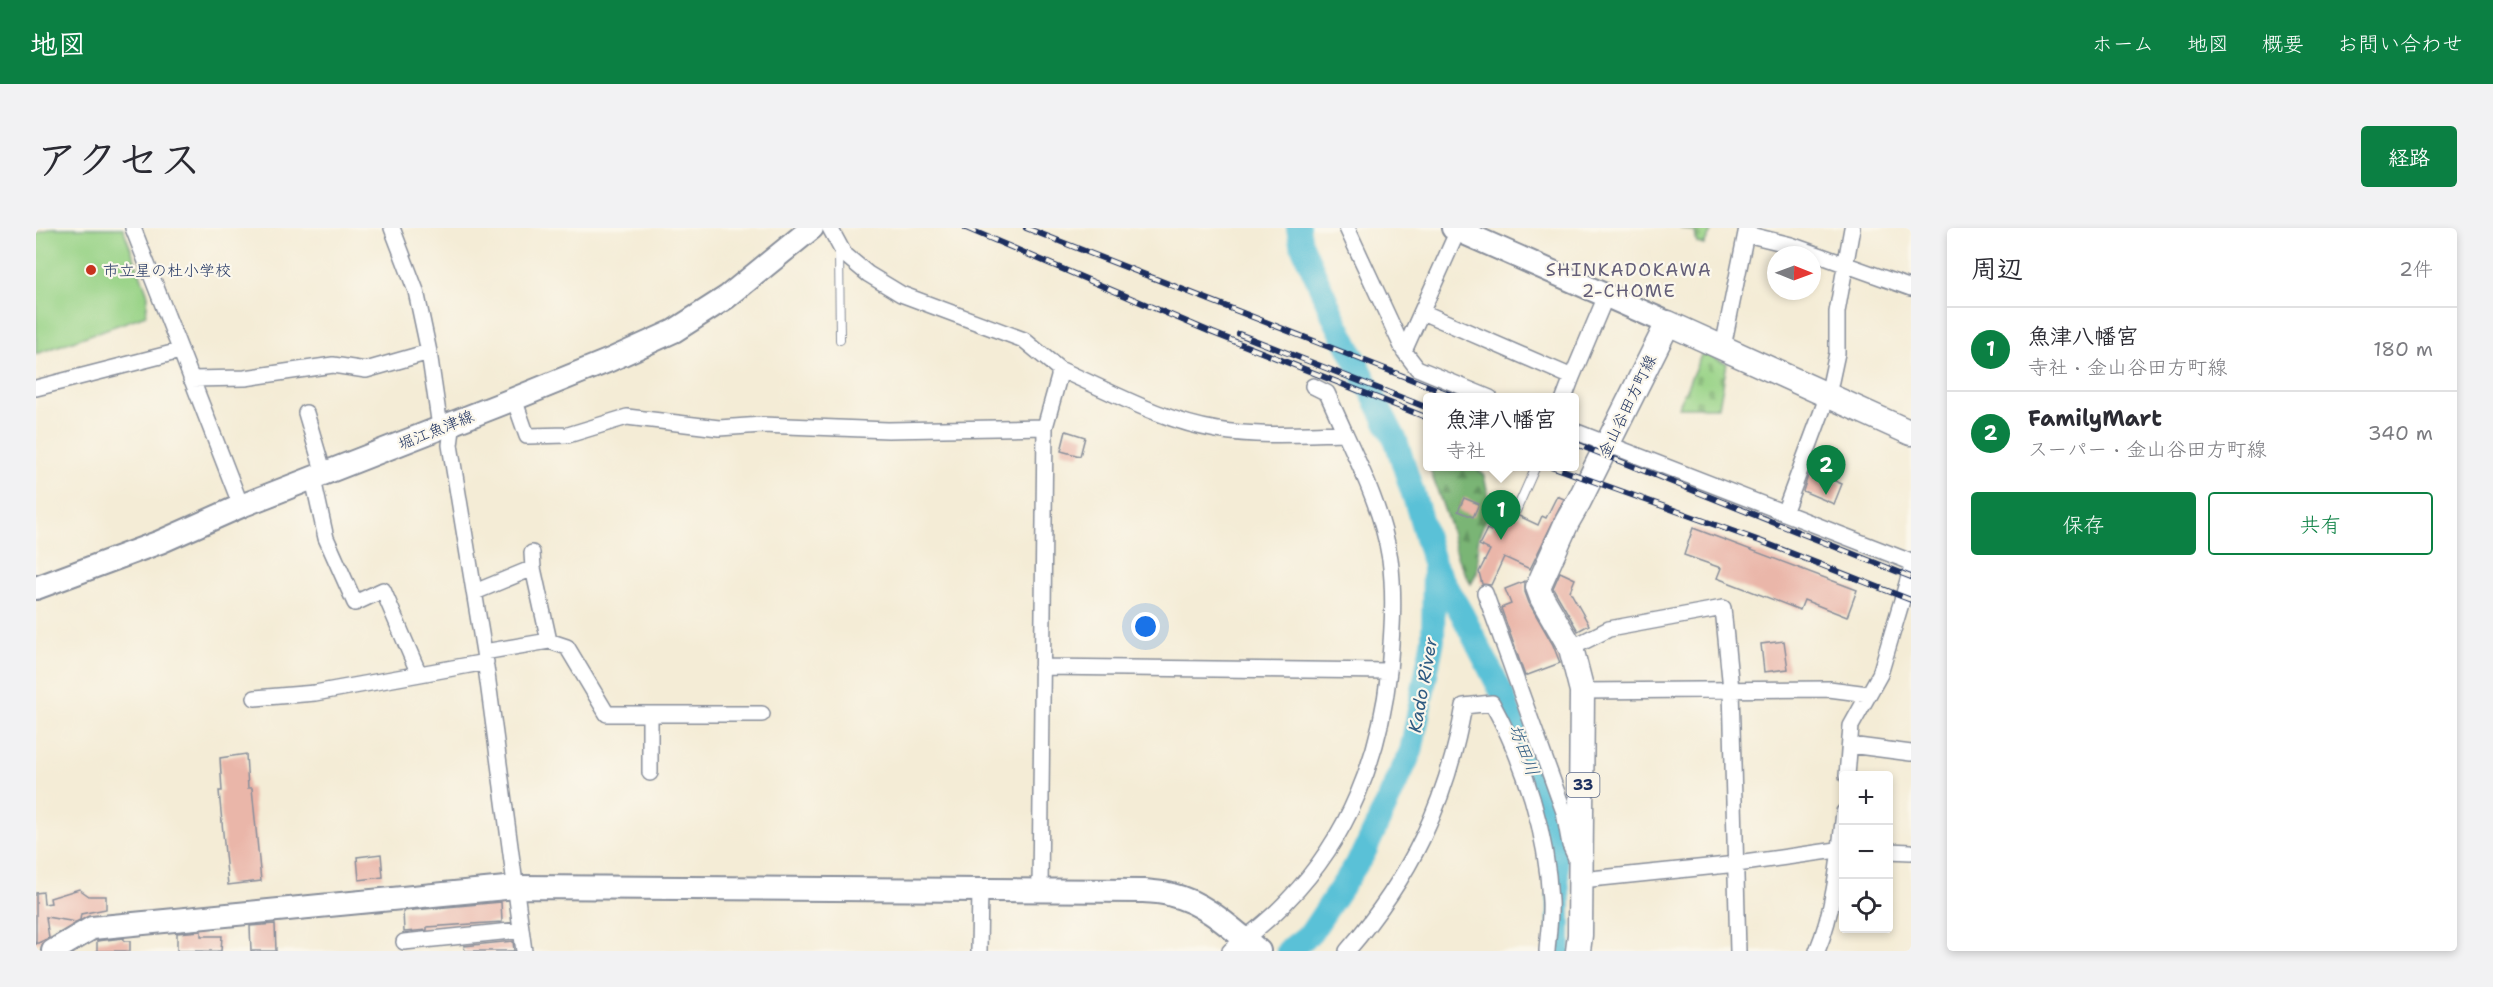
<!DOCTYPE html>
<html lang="ja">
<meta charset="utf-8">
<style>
:root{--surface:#fff;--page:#f2f2f3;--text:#2b2b33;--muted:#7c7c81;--line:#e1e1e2;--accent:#0b8043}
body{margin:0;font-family:"Shantell Sans","Klee One",sans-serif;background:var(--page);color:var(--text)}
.controls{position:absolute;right:18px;bottom:18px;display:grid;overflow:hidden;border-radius:6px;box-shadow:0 3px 9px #0003}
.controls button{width:54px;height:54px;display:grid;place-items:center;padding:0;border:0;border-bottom:2px solid var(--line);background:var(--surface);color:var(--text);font:30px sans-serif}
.compass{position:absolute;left:1731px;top:18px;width:54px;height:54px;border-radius:50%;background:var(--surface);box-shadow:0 3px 9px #0003;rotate:91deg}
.you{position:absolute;left:1110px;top:399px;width:21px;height:21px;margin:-15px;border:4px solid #fff;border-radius:50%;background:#1a73e8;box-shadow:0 0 0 9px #1a73e833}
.badge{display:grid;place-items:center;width:39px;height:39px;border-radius:50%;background:var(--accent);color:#fff;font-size:20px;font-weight:700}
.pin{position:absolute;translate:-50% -50px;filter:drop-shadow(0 2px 3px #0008)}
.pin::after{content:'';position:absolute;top:32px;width:21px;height:18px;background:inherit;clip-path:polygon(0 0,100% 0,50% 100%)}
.popup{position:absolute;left:1387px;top:165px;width:156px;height:78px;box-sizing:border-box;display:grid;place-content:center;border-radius:6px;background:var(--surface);filter:drop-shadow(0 2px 4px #0005);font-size:20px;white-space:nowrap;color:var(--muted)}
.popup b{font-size:22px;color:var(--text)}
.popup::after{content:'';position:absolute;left:50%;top:100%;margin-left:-12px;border:12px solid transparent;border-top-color:var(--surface)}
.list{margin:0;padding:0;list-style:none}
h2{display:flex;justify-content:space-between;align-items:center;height:78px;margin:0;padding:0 24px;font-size:26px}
h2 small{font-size:20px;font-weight:400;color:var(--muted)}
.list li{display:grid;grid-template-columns:39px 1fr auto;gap:18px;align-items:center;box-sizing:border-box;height:84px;padding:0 24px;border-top:2px solid var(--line)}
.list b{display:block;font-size:22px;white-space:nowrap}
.list p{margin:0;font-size:20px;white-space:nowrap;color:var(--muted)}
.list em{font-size:20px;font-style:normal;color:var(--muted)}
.actions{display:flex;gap:12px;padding:18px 24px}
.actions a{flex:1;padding:14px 0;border:2px solid var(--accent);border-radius:6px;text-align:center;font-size:21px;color:var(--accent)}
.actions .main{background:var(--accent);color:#fff}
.icon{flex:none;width:33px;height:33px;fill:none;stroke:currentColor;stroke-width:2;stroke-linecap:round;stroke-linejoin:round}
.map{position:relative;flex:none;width:1875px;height:723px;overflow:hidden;border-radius:6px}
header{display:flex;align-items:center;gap:36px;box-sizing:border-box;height:84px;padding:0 30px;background:var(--accent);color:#fff}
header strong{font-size:28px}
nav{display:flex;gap:33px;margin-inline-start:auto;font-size:21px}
.intro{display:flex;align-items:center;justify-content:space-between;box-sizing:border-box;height:144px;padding:0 36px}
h1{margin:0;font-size:42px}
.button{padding:15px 27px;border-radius:6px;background:var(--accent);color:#fff;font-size:21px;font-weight:700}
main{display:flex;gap:36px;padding:0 36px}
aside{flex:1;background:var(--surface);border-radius:6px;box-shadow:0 3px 9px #0003}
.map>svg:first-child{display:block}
.forest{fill:url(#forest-firs);stroke:#4a7269;stroke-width:1.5}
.cemetery{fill:url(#cemetery-stones);stroke:#5a8172;stroke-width:1.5}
.pitch{fill:#99d387;stroke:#5a8172;stroke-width:1.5}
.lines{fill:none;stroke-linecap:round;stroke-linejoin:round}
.river{stroke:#5ac1d7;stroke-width:24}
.building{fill:#eab6a9}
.lane-casing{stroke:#888e9a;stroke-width:10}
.street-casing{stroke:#888e9a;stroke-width:18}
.secondary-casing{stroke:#888e9a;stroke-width:26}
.primary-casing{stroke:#888e9a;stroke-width:27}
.lane{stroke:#fff;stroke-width:8}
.street{stroke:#fff;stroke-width:15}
.secondary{stroke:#fff;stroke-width:22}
.primary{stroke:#fff;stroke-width:24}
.rail-casing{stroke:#1b2f5e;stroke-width:6}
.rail{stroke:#fbf7ec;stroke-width:4;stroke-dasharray:11;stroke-linecap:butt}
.poi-dot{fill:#c8321e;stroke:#fbf7ec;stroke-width:2}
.labels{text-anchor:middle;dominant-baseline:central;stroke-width:4.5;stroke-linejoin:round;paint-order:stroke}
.shield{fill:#fbf7ec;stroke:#5e6b89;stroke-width:1.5}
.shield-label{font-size:15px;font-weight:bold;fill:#1b2f5e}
.poi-label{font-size:16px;fill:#1b2f5e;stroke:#fbf7ec;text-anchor:start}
.street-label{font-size:16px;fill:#1b2f5e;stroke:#fbf7ec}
.neighbourhood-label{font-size:18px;letter-spacing:1.5px;fill:#635e78;stroke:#fbf7ec}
.water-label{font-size:18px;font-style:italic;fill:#2e5b82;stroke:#fbf7ec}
</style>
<header>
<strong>地図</strong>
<nav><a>ホーム</a><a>地図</a><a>概要</a><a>お問い合わせ</a></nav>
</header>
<div class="intro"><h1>アクセス</h1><a class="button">経路</a></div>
<main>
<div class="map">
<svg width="1875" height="723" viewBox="0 0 1875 723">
<defs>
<pattern id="forest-firs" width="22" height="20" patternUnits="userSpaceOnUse" patternTransform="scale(1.5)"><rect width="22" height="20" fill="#7ab574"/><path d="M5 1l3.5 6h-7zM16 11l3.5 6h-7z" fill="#639462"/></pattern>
<pattern id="cemetery-stones" width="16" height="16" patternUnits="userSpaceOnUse" patternTransform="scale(1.5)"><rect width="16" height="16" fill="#99d387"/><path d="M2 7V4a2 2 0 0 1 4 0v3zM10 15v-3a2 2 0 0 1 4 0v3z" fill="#83b577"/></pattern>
</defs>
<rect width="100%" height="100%" fill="#fbf7ec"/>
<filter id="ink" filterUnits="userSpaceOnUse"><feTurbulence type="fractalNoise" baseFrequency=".0167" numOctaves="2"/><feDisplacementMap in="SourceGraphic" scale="12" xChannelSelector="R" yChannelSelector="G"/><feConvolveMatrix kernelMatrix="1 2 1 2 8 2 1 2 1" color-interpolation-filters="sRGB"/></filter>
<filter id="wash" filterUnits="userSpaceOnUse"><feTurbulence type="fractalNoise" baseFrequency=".008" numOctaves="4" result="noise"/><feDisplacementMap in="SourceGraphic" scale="24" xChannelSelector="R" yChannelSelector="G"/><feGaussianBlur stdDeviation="1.35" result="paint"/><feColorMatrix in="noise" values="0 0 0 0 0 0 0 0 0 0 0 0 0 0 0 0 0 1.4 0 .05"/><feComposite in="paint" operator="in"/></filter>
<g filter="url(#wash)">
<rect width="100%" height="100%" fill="#f4ecd6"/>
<path class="forest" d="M1393,239H1440L1448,248L1456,283C1449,292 1444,303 1442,314C1440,333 1447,336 1435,356L1421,329L1414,298Z"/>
<path class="cemetery" d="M1644,0H1677L1668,17L1661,15L1659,4Z
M1666,125L1691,135L1683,179H1642Z"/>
<path class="pitch" d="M15,0H87L112,67L110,87L0,126V6Z"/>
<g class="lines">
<path class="river" d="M1399,339L1426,386L1466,465L1518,602L1523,675V723
M1252,723L1275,705L1328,625L1375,523L1397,411L1398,337L1381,278L1360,213L1299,92L1265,15L1262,0"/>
</g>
<g id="blocks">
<path class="building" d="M1030,203L1049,209L1044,228L1025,223Z
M1774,242L1806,256L1798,276L1767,263Z
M1521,268L1528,271L1494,341L1468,329L1455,357L1446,356L1443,344L1454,322L1443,317L1451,301L1455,303L1466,280L1474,284L1477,288H1483L1502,297L1506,288L1510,290Z
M1428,270L1443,276L1437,289L1422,283Z
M1657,300L1821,362L1811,389L1768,372L1764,382L1681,350L1685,340L1648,327Z
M1524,344L1539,351L1534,363L1553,397L1542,403L1517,360Z
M1489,353V364L1493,375L1517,417L1524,435L1489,448L1465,380L1475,376L1469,361Z
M1748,413L1752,441L1728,444L1725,416Z
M210,526L212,560H216L225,653L192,657L183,563H186L184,530Z
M345,626L347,649L323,652L321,629Z
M43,661L53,668H70V681L45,686L44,692L40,694L10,689L13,710L0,716V665L7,664L8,676L15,675L14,670Z
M465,674L466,694L391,699V702L368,704L367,683Z
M239,696L240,723H215L214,698Z
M165,703V708H186L185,723H141V705Z
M88,710V713H94V723H61V713Z
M477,713L478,723H429L428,718Z"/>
</g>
</g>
<g filter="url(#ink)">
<use href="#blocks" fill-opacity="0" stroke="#888e9a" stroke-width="1.5"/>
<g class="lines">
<defs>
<path id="lane" d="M803,22L804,112
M1480,283L1500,238"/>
<path id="street" d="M97,0L205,278
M356,0L380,63L393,124L404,199
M794,0L808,26L832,46L865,66L988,112L1023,141V149L1009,199L1004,661
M1311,0L1368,123L1381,140L1454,170
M1710,6L1755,17L1875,60
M1386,84L1536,149L1528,170
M1687,119L1711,0
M1368,123L1423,0
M1023,141C1074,163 1126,193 1181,202C1223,209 1266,206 1309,205L1291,165L1277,158
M1536,149L1570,68
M155,151L209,150L297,137L330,142L393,124
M0,160L144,123
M478,171L491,208L532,207L591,189L683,200L726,197L852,202L1009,199
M270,185L288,246
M417,194L414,217L448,424L488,723
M1538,203L1875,334
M277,251L290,310L319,375L347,362L383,446
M1748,285L1792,167L1801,125V84L1816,0
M497,340L513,413
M439,364L497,340L496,325
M1449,365L1528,584L1534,617L1539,628
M1535,420L1573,401L1687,380L1695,461L1702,723
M448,424L513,413L531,419L571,486H726
M1006,439L1353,443C1356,405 1359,369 1354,331C1347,287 1328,246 1309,205
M1546,463L1793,461L1832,466
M219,470L279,465L450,434
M614,486V545
M1814,517L1875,525
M1811,548L1815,498L1844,446L1875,342
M1852,623L1875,624
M1545,652L1701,636L1808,621
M368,714L485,702
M943,723L944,660
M1194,723C1213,707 1235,691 1252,672C1313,610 1344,527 1353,443
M1311,723C1375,649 1411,574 1428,478L1456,475C1489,535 1511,605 1514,673C1515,689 1512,707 1511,723
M1781,723C1799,680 1803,630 1808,584"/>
<path id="secondary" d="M1417,0L1632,95
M0,360L124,314L205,278L478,171L574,132L638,103L691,69L776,0
M17,723L56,700L480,659L1108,663C1117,664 1127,664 1136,667C1170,675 1197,702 1223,723"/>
<path id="primary" d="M1542,723L1544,707L1546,463L1535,420L1506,370L1502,359L1531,294L1543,273L1632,95L1875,205"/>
</defs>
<use href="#lane" class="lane-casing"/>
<use href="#street" class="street-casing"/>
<use href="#secondary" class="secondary-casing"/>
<use href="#primary" class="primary-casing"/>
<use href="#lane" class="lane"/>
<use href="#street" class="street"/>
<use href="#secondary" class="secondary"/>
<use href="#primary" class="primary"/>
<defs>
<path id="rail" d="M930,0L1177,105L1392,190
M990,0L1423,170
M1203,106L1392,180
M1538,215L1875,349
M1515,238L1724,313L1875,372"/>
</defs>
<use href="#rail" class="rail-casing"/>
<use href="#rail" class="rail"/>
</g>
</g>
<circle class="poi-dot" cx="55" cy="42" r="6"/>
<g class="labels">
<rect class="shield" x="1530.5" y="545" width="33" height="24" rx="4.5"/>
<g class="shield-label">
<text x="1547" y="557">33</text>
</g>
<g class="poi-label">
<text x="67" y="42">市立星の杜小学校</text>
</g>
<g class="street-label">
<text transform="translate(1591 178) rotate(-64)">金山谷田方町線</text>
<text transform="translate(400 202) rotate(-22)">堀江魚津線</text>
</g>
<g class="neighbourhood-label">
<text x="1593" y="42">SHINKADOKAWA<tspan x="1593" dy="21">2-CHOME</tspan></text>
</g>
<g class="water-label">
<text transform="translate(1387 457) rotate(-80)">Kado River</text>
<text transform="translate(1488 522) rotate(69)">坊田川</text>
</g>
</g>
</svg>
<div class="controls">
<button>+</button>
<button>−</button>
<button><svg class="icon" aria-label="locate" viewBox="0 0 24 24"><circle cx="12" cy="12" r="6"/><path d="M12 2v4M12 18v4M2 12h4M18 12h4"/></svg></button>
</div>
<svg class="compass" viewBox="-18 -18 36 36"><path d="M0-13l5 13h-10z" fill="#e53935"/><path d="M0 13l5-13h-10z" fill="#7c7c81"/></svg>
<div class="you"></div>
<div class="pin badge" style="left:1465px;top:312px">1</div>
<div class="popup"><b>魚津八幡宮</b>寺社</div>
<div class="pin badge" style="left:1790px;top:267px">2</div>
</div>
<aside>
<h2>周辺<small>2件</small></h2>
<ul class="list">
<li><span class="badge">1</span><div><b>魚津八幡宮</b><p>寺社 · 金山谷田方町線</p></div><em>180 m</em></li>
<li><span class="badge">2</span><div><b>FamilyMart</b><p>スーパー · 金山谷田方町線</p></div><em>340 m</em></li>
</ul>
<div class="actions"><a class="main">保存</a><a>共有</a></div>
</aside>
</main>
